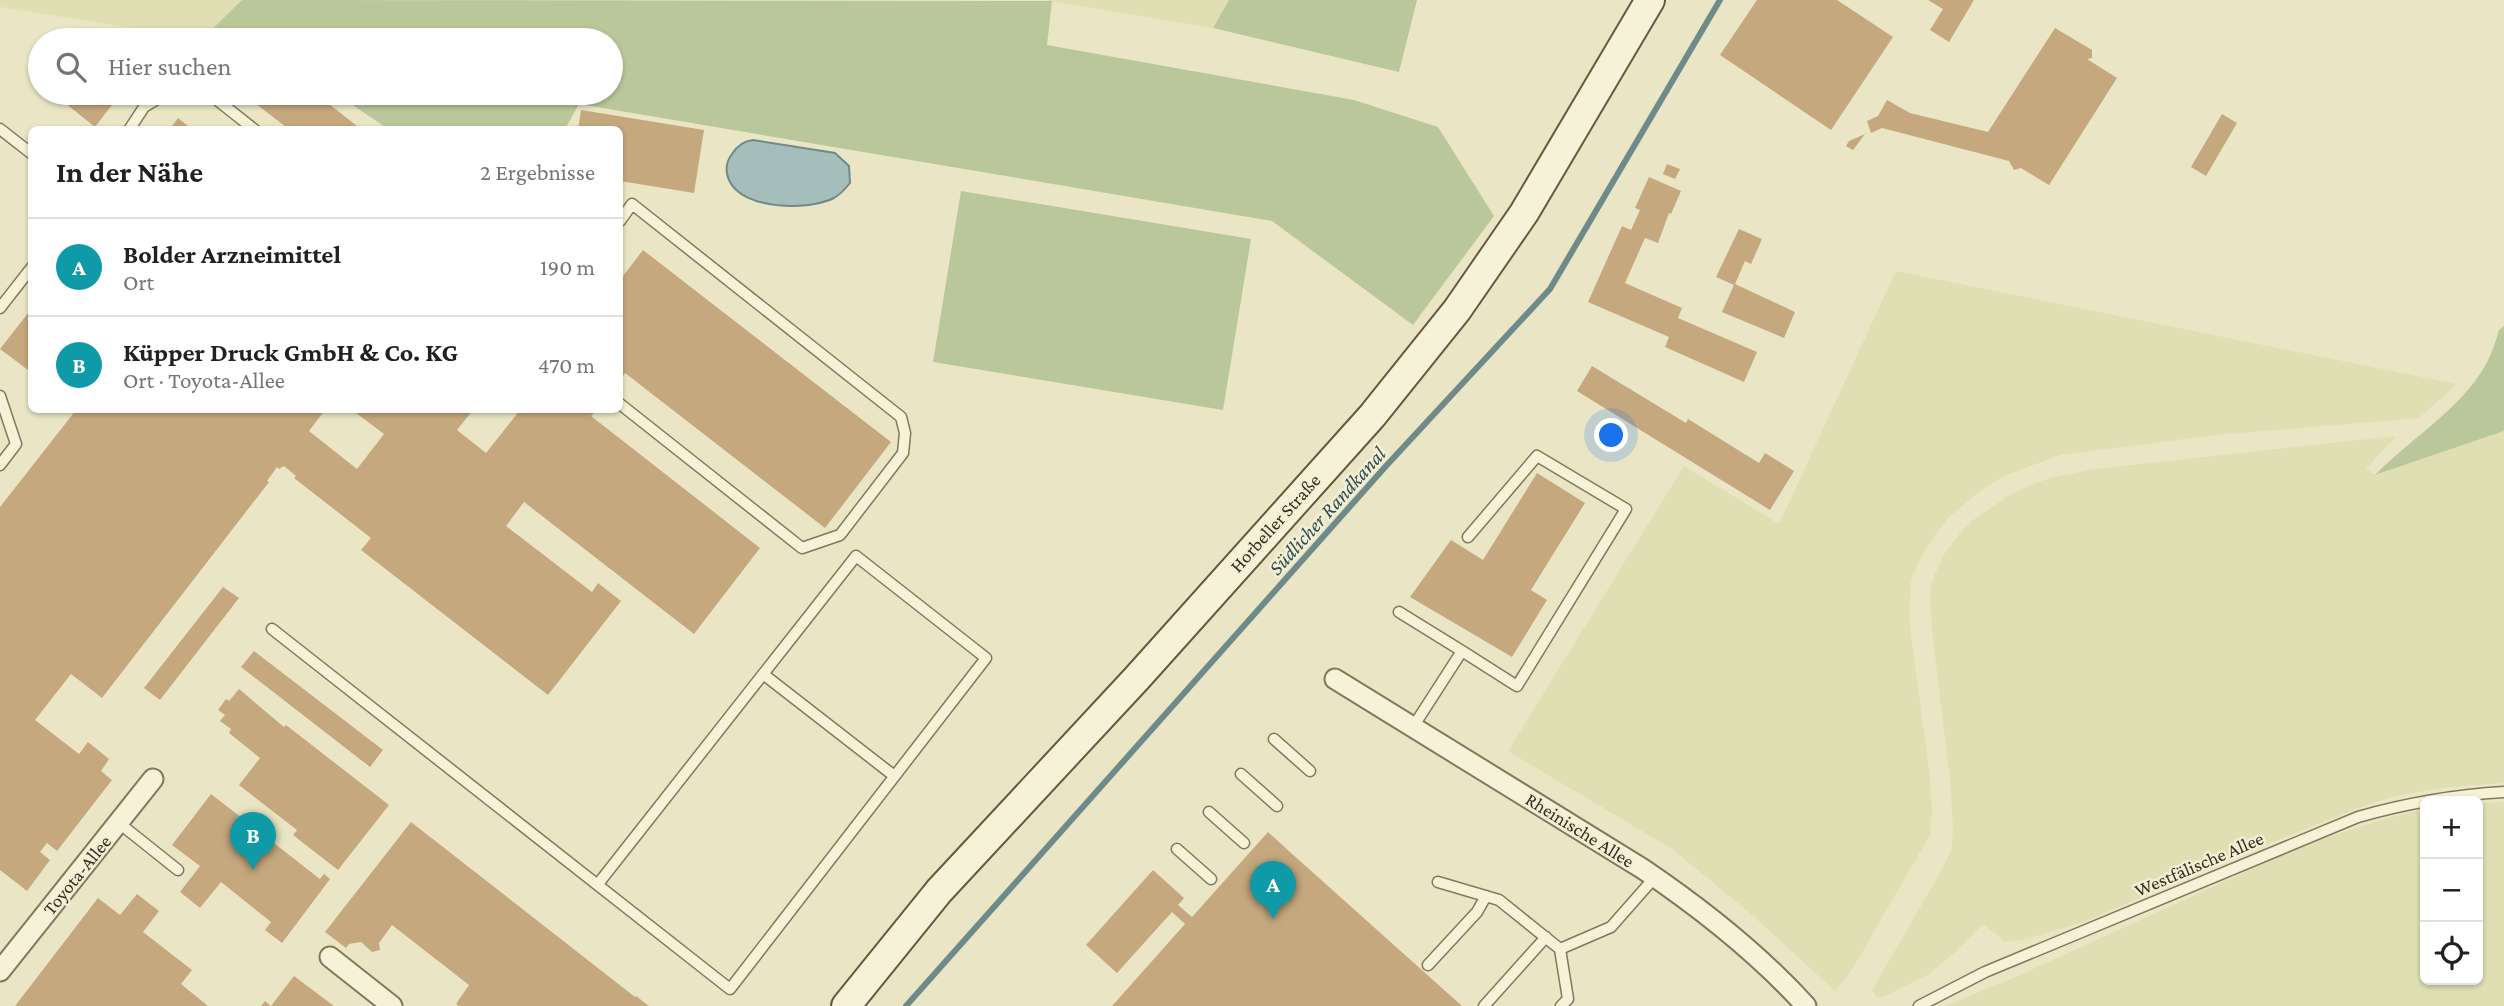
<!DOCTYPE html>
<html lang="de">
<meta charset="utf-8">
<style>
:root{--surface:#fff;--page:#f6f6f6;--text:#202124;--muted:#757577;--line:#e0e0e0;--accent:#7c3aed}
body{margin:0;font-family:"Crimson Pro",serif;background:var(--page);color:var(--text)}
.controls{position:absolute;right:21px;bottom:21px;display:grid;overflow:hidden;border-radius:10px;box-shadow:0 2px 5px #0004}
.controls button{width:63px;height:63px;display:grid;place-items:center;padding:0;border:0;border-bottom:2px solid var(--line);background:var(--surface);color:var(--text);font:35px sans-serif}
.you{position:absolute;left:1612px;top:436px;width:24px;height:24px;margin:-18px;border:5px solid #fff;border-radius:50%;background:#1a73e8;box-shadow:0 0 0 10px #1a73e833}
.badge{display:grid;place-items:center;width:46px;height:46px;border-radius:50%;background:var(--accent);color:#fff;font-size:23px;font-weight:700}
.pin{position:absolute;translate:-50% -58px;filter:drop-shadow(0 2px 4px #0008)}
.pin::after{content:'';position:absolute;top:37px;width:24px;height:21px;background:inherit;clip-path:polygon(0 0,100% 0,50% 100%)}
.list{margin:0;padding:0;list-style:none}
h2{display:flex;justify-content:space-between;align-items:center;height:91px;margin:0;padding:0 28px;font-size:30px}
h2 small{font-size:23px;font-weight:400;color:var(--muted)}
.list li{display:grid;grid-template-columns:46px 1fr auto;gap:21px;align-items:center;box-sizing:border-box;height:98px;padding:0 28px;border-top:2px solid var(--line)}
.list b{display:block;font-size:26px;white-space:nowrap}
.list p{margin:0;font-size:23px;white-space:nowrap;color:var(--muted)}
.list em{font-size:23px;font-style:normal;color:var(--muted)}
.icon{flex:none;width:38px;height:38px;fill:none;stroke:currentColor;stroke-width:2;stroke-linecap:round;stroke-linejoin:round}
.map{position:relative;flex:none;width:2504px;height:1006px;overflow:hidden}
.search{position:absolute;background:var(--surface);box-shadow:0 2px 5px #0004;left:28px;top:28px;width:595px;height:77px;display:flex;align-items:center;gap:18px;box-sizing:border-box;padding:0 24px;border-radius:38px;color:var(--muted);font-size:26px}
.panel{position:absolute;background:var(--surface);box-shadow:0 2px 5px #0004;left:28px;top:126px;width:595px;height:287px;border-radius:10px}
.map>svg:first-child{display:block}
.farmland{fill:#dfdfb3}
.green{fill:#bac79a}
.water{fill:#a6bebb;stroke:#6e8b89;stroke-width:2}
.lines{fill:none;stroke-linecap:round;stroke-linejoin:round}
.stream{stroke:#6e8b89;stroke-width:6}
.building{fill:#c5a87e}
.lane-casing{stroke:#83785c;stroke-width:13}
.street-casing{stroke:#83785c;stroke-width:23}
.secondary-casing{stroke:#655940;stroke-width:32}
.lane{stroke:#f6f2d7;stroke-width:10}
.street{stroke:#f6f2d7;stroke-width:19}
.secondary{stroke:#f6f2d7;stroke-width:28}
.labels{text-anchor:middle;dominant-baseline:central;stroke-width:5;stroke-linejoin:round;paint-order:stroke}
.street-label{font-size:19px;fill:#352d1f;stroke:#f2efd4}
.water-label{font-size:21px;font-style:italic;fill:#304f53;stroke:#f2efd4}
</style>
<div class="map">
<svg width="2504" height="1006" viewBox="0 0 2504 1006">
<rect width="100%" height="100%" fill="#eae6c5"/>
<path class="farmland" d="M0,0H242L202,39L0,7Z
M1045,0H1229L1213,28Z
M1896,271L2457,384L2419,418L2216,435L2060,455L2004,476L1979,492L1949,517L1932,539L1918,563L1911,582L1910,597L1909,619L1930,778L1932,809L1930,835L1853,968L1835,991L1751,914L1672,849L1508,751L1684,466L1779,524Z
M2504,431V783L2442,788L2395,796L2355,809L2223,862L2086,921L2030,938L2005,942L1983,924L1952,955L1929,974L1883,997H1876L1872,990L1940,873L1951,851L1953,830L1950,779L1932,632L1930,592L1933,578L1945,553L1960,533L1973,520L2008,496L2025,487L2050,478L2095,469L2396,436L2366,469L2376,475Z
M2504,802V1006H1945L2018,976L2269,861L2328,837L2384,819L2425,809V980H2478V803Z"/>
<path class="green" d="M242,0L1052,1L1047,45L1354,100L1438,127L1494,216L1413,325L1272,221L579,104L565,129H388L335,93H611V40L202,39Z
M1229,0H1417L1399,72L1213,28Z
M961,191L1251,239L1223,410L933,362Z
M2504,326V431L2375,475C2409,440 2456,412 2482,371C2490,359 2495,344 2499,330Z"/>
<path class="water" d="M753,140L835,153L849,166L850,183C846,188 841,194 834,198C808,211 742,210 729,180C725,171 726,162 732,154C737,146 744,141 753,140Z"/>
<g class="lines">
<path class="stream" d="M906,1006L1386,466L1550,289L1720,0"/>
</g>
<path class="building" d="M1757,0H1837L1893,37L1831,130L1720,55Z
M1928,0H1974L1949,42L1930,30L1943,9Z
M2055,28L2092,50V58L2087,59L2117,78L2049,185L2021,168L2014,170L2009,161L1882,128L1871,133L1867,121L1878,116L1887,100L1910,113L1988,132Z
M65,93H121L95,127L60,99Z
M254,93H315L362,130H290L256,104L261,98Z
M581,110L704,130L694,193L620,181V130H578Z
M2222,114L2237,123L2206,176L2191,167Z
M178,118L193,130H169Z
M1865,134L1853,150L1846,146L1849,141Z
M1667,164L1680,169L1675,179L1663,174Z
M1649,177L1681,191L1671,214L1669,213L1658,243L1645,238L1625,283L1682,308L1678,318L1757,352L1744,382L1665,347L1669,337L1588,302L1622,226L1631,230L1640,210L1635,208Z
M1739,229L1762,239L1751,264L1745,261L1735,284L1795,312L1784,338L1722,312L1734,285L1716,277Z
M643,250L891,442L825,528L625,373L620,380V280Z
M32,308V373L0,349Z
M1592,366L1686,423L1688,419L1759,463L1765,453L1794,471L1770,510L1577,391Z
M76,410H325L309,431L357,469L384,434L352,410H473L457,430L486,453L520,410H597L591,416L760,548L694,634L524,502L506,526L592,592L598,583L621,601L548,695L361,550L371,538L294,478L296,476L284,466L279,469L277,467L267,481L269,482L102,698L71,674L35,720L79,754L88,742L109,759L101,771L112,780L57,851L47,843L40,852L50,860L27,891L0,870V507Z
M1537,473L1585,503L1531,590L1547,600L1512,657L1410,597L1451,540L1483,560Z
M223,587L239,598L160,700L144,688Z
M254,651L383,750L370,767L241,667Z
M239,689L284,727L286,725L389,805L338,870L293,835L297,830L239,785L260,758L229,733L231,729L220,721L225,715L218,710L226,699L229,701Z
M211,794L320,879L324,874L330,879L282,943L265,930L271,922L221,882L200,908L180,892L200,866L172,845Z
M411,822L635,997L636,996L649,1006H459L456,1004L469,985L392,925L379,943L380,950L372,952L361,942L349,944L346,948L325,932Z
M1268,832L1290,852L1462,1006H1112L1185,924L1172,912L1117,973L1086,945L1153,870L1184,898L1178,905L1192,917Z
M137,894L159,911L143,932L192,970L181,984L208,1006H15L98,898L120,915Z
M294,976L334,1006H261L265,1001L271,1006Z"/>
<g class="lines">
<defs>
<path id="lane" d="M204,93L212,96L255,130
M0,129L32,154
M129,130L144,107L167,93
M620,221L632,204L901,417L905,433L903,453L840,535L802,548L620,404
M0,308L32,267
M0,396L16,444L0,465
M1399,612L1462,651
M272,629L730,989L986,658L856,556L598,884
M763,674L893,775
M1413,727L1462,651L1517,686L1626,509L1537,456L1468,537
M1274,739L1310,771
M1241,774L1277,806
M1209,812L1244,843
M119,823L178,870
M1177,849L1211,879
M1438,882L1499,900L1560,949L1568,999L1561,1006
M1560,949L1611,927L1655,877
M1428,965L1477,912L1486,896
M1484,1006L1546,937
M1919,1006L1985,972L2358,817C2407,803 2453,795 2504,792"/>
<path id="street" d="M1335,679L1643,869C1702,909 1758,953 1806,1006
M330,957L392,1006
M0,971L153,779"/>
<path id="secondary" d="M846,1006L939,891L1137,678L1372,416L1457,310L1524,213L1650,0"/>
</defs>
<use href="#lane" class="lane-casing"/>
<use href="#street" class="street-casing"/>
<use href="#secondary" class="secondary-casing"/>
<use href="#lane" class="lane"/>
<use href="#street" class="street"/>
<use href="#secondary" class="secondary"/>
</g>
<g class="labels">
<g class="street-label">
<text transform="translate(1275 523) rotate(-48)">Horbeller Straße</text>
<text transform="translate(1580 830) rotate(32)">Rheinische Allee</text>
<text transform="translate(2199 864) rotate(-23)">Westfälische Allee</text>
<text transform="translate(77 875) rotate(-51)">Toyota-Allee</text>
</g>
<g class="water-label">
<text transform="translate(1327 511) rotate(-48)">Südlicher Randkanal</text>
</g>
</g>
</svg>
<div class="controls">
<button>+</button>
<button>−</button>
<button><svg class="icon" aria-label="locate" viewBox="0 0 24 24"><circle cx="12" cy="12" r="6"/><path d="M12 2v4M12 18v4M2 12h4M18 12h4"/></svg></button>
</div>
<div class="you"></div>
<div class="pin badge" style="left:1273px;top:919px;background:#0f9aa8">A</div>
<div class="pin badge" style="left:253px;top:870px;background:#0f9aa8">B</div>
<div class="search"><svg class="icon" aria-label="search" viewBox="0 0 24 24"><circle cx="10" cy="10" r="6"/><path d="M15 15l6 6"/></svg>Hier suchen</div>
<section class="panel">
<h2>In der Nähe<small>2 Ergebnisse</small></h2>
<ul class="list">
<li><span class="badge" style="background:#0f9aa8">A</span><div><b>Bolder Arzneimittel</b><p>Ort</p></div><em>190 m</em></li>
<li><span class="badge" style="background:#0f9aa8">B</span><div><b>Küpper Druck GmbH &amp; Co. KG</b><p>Ort · Toyota-Allee</p></div><em>470 m</em></li>
</ul>
</section>
</div>
